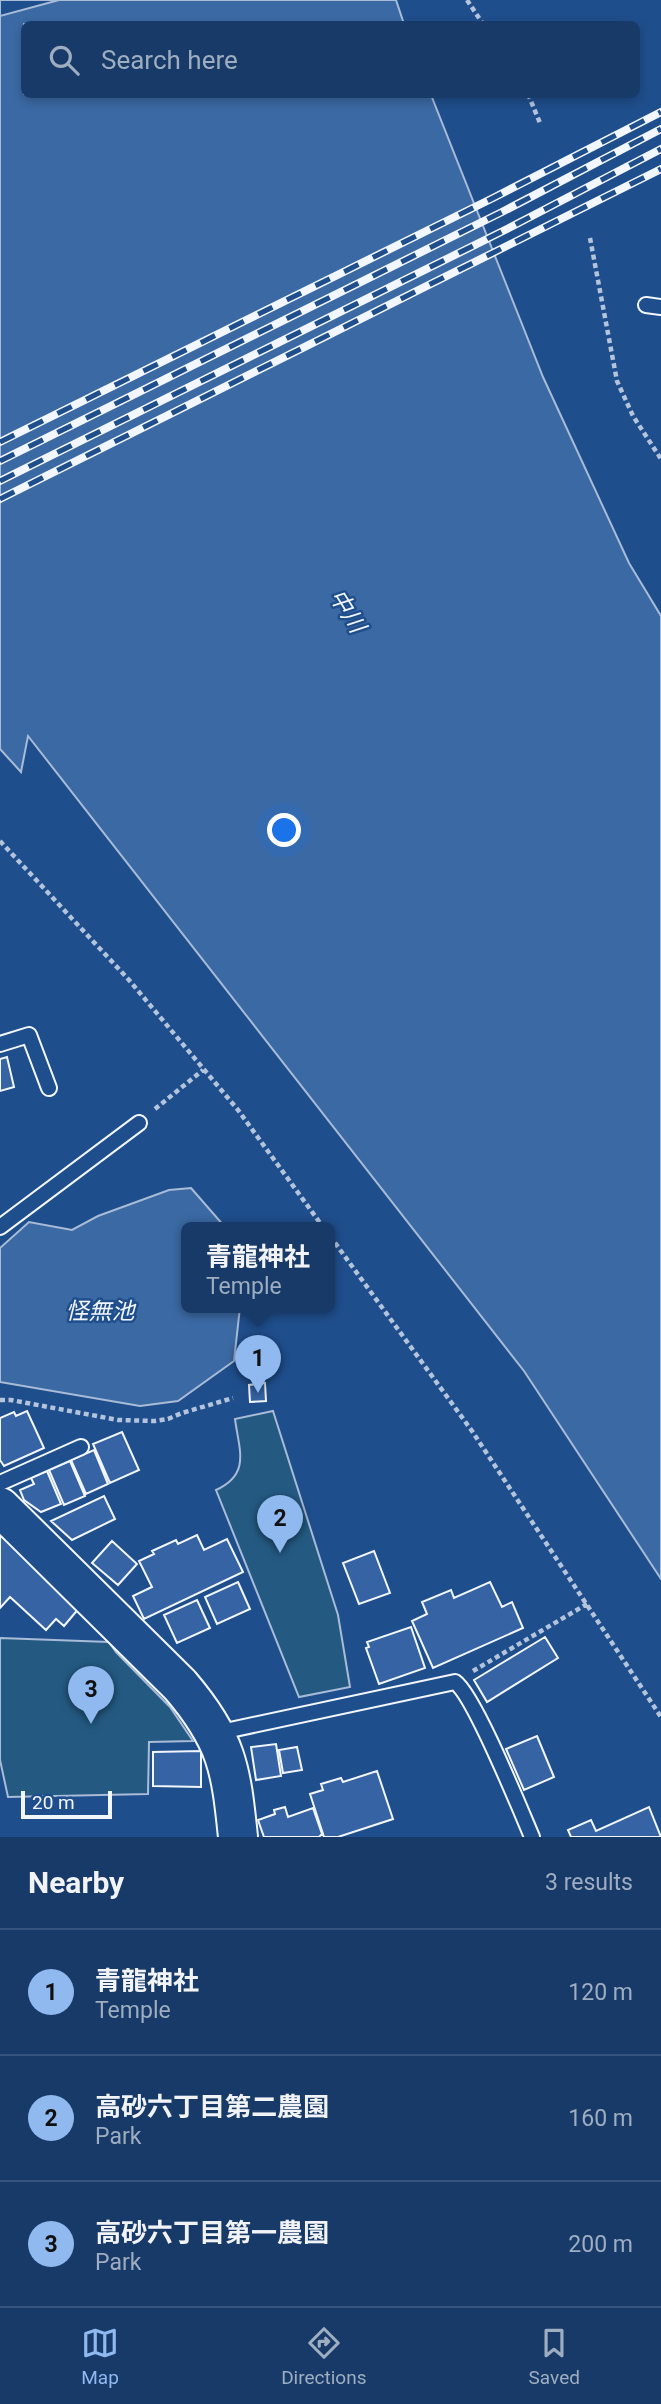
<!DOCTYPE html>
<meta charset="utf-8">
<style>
:root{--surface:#173a69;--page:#244571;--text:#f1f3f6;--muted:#9eadc0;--line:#36547d;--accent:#90b9f0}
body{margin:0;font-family:Roboto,"Noto Sans JP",sans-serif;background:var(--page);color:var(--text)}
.scale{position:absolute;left:21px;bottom:18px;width:91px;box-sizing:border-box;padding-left:7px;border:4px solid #f2f6ff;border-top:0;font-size:19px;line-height:24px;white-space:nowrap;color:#f2f6ff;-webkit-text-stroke:5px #1f4e8c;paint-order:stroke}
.you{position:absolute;left:285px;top:831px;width:24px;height:24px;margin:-18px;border:5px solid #fff;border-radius:50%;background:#1a73e8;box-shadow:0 0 0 10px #1a73e833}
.badge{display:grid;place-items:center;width:46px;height:46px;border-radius:50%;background:var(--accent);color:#111;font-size:23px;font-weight:700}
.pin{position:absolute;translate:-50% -58px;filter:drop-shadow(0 2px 4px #0008)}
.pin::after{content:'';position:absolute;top:37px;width:24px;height:21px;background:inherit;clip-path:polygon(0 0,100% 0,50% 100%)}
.popup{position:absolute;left:181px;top:1222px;width:154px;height:91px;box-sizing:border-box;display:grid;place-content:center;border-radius:10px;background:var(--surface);filter:drop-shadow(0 2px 5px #0005);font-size:23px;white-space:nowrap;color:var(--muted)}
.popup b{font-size:26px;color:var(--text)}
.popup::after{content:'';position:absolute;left:50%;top:100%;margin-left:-14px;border:14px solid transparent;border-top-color:var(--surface)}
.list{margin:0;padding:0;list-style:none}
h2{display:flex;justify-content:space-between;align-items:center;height:91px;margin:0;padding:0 28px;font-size:30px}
h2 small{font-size:23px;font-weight:400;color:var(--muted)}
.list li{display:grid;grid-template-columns:46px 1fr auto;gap:21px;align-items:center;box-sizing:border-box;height:126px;padding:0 28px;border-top:2px solid var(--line)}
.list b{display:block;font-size:26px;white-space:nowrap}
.list p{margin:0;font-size:23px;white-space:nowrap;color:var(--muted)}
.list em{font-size:23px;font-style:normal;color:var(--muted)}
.icon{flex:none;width:38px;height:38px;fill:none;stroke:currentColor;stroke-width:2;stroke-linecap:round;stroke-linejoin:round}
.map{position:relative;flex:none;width:661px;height:1837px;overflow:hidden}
.search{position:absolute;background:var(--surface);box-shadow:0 4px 10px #0003;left:21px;right:21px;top:21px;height:77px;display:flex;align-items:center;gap:18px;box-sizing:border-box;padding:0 24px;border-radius:10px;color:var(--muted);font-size:26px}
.sheet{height:469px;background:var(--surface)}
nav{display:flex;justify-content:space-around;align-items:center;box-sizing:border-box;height:98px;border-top:2px solid var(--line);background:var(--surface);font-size:19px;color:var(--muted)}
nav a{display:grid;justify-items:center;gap:4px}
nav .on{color:var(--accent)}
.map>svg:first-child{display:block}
.green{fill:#245a82;stroke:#a8bbd7;stroke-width:2}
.water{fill:#3b69a3;stroke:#a8bbd7;stroke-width:2}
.pier{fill:#1f4e8c;stroke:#a8bbd7;stroke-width:2}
.building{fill:#3563a3;stroke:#f2f6ff;stroke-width:2}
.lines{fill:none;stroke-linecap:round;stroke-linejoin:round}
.lane-casing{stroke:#f2f6ff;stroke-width:18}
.secondary-casing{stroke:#f2f6ff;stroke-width:42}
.path{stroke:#b3c4dc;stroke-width:4.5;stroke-dasharray:5 3.5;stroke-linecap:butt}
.lane{stroke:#1f4e8c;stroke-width:14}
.secondary{stroke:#1f4e8c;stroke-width:38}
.rail-casing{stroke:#f2f6ff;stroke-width:8}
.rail{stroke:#1f4e8c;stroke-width:5;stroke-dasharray:16;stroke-linecap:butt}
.labels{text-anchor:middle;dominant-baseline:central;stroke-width:5;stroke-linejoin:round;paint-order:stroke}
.water-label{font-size:23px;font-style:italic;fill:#f2f6ff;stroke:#1f4e8c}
</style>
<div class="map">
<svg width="661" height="1837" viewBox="0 0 661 1837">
<rect width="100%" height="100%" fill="#1f4e8c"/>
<path class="green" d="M273,1411L338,1615L350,1687L299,1697L216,1490C251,1474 239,1450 235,1419Z
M0,1638L109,1642L116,1652L170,1707L193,1741L149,1742L148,1794L8,1797L0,1760Z"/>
<path class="water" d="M0,0H396L404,24H24V94L431,95L543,377L629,563L661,616V1579L524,1371L28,736L21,772L0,749Z
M191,1188L225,1227H186V1307H240L234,1361L178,1401L140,1406L0,1382V1248L29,1222L72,1230L98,1216L169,1190Z"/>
<path class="pier" d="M0,0H59L0,16Z"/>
<path class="building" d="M7,1057L14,1087L0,1091V1059Z
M265,1383L266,1401L250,1402L249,1385Z
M27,1411L44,1448L4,1466L0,1460V1418L14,1412L16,1416Z
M122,1432L139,1470L110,1483L93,1444Z
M94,1450L108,1484L86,1494L71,1460Z
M70,1461L85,1496L64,1505L49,1470Z
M47,1471L61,1504L41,1512L24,1500L20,1490L34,1484L31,1478Z
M104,1496L115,1519L72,1540L51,1521Z
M0,1535L80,1607L64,1626L56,1619L46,1630L10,1597L0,1608Z
M197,1535L204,1550L227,1539L243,1572L144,1619L133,1596L152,1587L139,1561L154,1554L152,1551L176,1540L178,1544Z
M112,1541L137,1564L118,1585L92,1563Z
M374,1551L390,1593L359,1604L343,1563Z
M238,1582L250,1609L217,1624L205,1597Z
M490,1582L502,1607L512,1602L523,1628L433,1668L412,1621L427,1614L422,1602L451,1590L454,1598Z
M197,1600L210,1628L177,1643L164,1615Z
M411,1627L425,1668L379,1684L366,1648L369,1647L367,1642Z
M545,1637L558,1658L487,1702L474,1680Z
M537,1736L554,1777L524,1790L506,1749Z
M276,1744L281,1776L256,1780L251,1747Z
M297,1747L302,1770L283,1773L279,1750Z
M201,1751V1787L153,1786V1752Z
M377,1771L393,1819L338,1837H324L310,1794L323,1790L321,1784L341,1778L343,1782Z
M285,1807L288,1817L313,1808L322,1834L319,1837H264L258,1820L275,1814L274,1810Z
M649,1807L661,1837H571L568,1830L591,1820L596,1831Z"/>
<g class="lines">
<defs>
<path id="lane" d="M646,305L661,307
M0,1044L29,1035L49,1088
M0,1227L139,1123
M0,1483L81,1447
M216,1733L455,1682C474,1695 520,1809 532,1837"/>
<path id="secondary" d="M0,1507L180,1685C227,1740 231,1768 238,1837"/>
</defs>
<use href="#lane" class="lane-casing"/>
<use href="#secondary" class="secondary-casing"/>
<path class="path" d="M467,0L483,24
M528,94L540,123
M590,238L617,381L633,416L661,459
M0,841L129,980L238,1110L323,1227
M155,1109L203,1070
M330,1236L472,1431L661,1717
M0,1400H11L118,1420L155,1421L168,1419L182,1413L233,1398
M473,1671L587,1604"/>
<use href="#lane" class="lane"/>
<use href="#secondary" class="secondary"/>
<defs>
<path id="rail" d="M0,442L495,197L661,112
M0,461L502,212L661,129
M0,481L507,229L661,149
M0,499L661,169"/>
</defs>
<use href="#rail" class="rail-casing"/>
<use href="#rail" class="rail"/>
</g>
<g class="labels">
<g class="water-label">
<text transform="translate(347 611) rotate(58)">中川</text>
<text x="100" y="1311">怪無池</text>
</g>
</g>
</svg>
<div class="scale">20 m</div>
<div class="you"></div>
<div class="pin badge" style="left:258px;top:1393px">1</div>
<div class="popup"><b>青龍神社</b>Temple</div>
<div class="pin badge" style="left:280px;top:1553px">2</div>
<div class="pin badge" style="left:91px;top:1724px">3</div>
<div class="search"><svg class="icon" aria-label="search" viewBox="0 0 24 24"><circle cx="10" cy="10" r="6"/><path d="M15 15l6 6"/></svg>Search here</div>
</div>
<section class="sheet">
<h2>Nearby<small>3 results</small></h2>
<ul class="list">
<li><span class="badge">1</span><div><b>青龍神社</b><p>Temple</p></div><em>120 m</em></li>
<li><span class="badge">2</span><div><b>高砂六丁目第二農園</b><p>Park</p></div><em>160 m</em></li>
<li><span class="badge">3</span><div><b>高砂六丁目第一農園</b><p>Park</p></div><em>200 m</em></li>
</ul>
</section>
<nav>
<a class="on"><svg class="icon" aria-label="map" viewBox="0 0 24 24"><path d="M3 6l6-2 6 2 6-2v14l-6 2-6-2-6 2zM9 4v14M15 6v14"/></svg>Map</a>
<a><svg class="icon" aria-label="directions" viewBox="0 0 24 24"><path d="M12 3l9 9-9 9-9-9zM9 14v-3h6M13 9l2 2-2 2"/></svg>Directions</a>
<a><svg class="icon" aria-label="saved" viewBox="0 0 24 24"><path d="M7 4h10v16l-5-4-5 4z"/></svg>Saved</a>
</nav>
